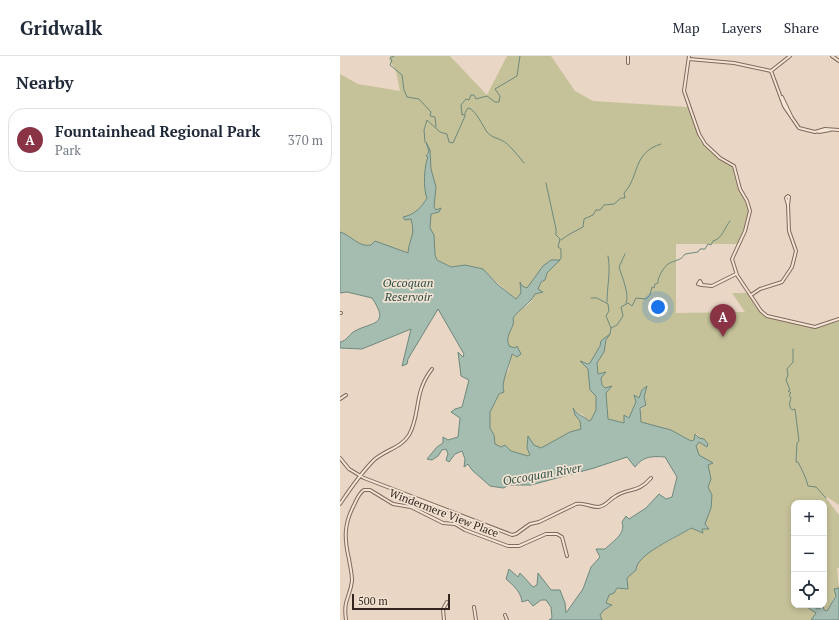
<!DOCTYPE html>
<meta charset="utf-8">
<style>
:root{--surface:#fff;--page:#f6f6f7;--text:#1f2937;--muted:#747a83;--line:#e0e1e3;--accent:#893345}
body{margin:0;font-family:"PT Serif",serif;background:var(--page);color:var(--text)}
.controls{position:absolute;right:12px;bottom:12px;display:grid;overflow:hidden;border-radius:8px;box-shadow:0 2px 6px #0003}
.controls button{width:36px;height:36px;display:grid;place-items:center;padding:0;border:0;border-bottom:1px solid var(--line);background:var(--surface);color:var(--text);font:20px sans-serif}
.scale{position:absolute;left:12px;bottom:10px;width:98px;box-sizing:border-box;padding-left:4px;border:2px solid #33241f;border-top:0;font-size:11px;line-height:14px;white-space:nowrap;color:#33241f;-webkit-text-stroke:3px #f1e2d2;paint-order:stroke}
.you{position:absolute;left:318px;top:251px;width:14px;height:14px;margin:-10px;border:3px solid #fff;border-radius:50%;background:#1a73e8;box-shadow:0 0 0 6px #1a73e833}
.badge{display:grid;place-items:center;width:26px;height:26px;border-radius:50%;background:var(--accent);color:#fff;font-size:13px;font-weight:700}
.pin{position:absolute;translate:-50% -33px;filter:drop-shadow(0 1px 2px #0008)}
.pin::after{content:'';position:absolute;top:21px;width:14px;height:12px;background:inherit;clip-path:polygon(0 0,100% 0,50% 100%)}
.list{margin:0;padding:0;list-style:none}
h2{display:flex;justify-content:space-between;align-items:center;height:52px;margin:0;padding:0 16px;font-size:17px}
h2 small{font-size:13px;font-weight:400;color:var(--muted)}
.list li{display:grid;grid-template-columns:26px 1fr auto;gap:12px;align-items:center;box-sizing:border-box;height:64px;margin:0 8px 8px;padding:0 8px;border:1px solid var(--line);border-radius:16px}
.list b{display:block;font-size:15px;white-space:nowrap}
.list p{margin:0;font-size:13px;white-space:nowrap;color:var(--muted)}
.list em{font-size:13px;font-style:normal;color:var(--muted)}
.icon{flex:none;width:22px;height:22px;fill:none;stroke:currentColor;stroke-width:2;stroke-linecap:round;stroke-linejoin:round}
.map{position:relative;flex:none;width:499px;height:564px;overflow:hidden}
header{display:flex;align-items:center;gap:24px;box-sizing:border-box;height:56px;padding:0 20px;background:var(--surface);border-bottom:1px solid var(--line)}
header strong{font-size:19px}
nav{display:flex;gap:22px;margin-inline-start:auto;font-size:14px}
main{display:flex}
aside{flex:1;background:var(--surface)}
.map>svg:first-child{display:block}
.green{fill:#c5c299}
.water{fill:#a5bcb1;stroke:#6d897d}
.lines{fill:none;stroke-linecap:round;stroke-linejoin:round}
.stream{stroke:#6d897d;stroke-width:1}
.minor-casing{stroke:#81695c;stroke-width:4}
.minor{stroke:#f4e5d6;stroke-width:2}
.labels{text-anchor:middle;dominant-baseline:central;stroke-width:3.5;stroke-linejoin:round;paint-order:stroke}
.street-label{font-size:11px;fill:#33241f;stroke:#f1e2d2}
.water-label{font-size:12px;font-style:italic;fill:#305148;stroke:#f1e2d2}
</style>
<header>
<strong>Gridwalk</strong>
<nav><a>Map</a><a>Layers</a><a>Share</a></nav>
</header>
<main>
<aside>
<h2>Nearby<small></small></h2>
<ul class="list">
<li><span class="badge">A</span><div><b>Fountainhead Regional Park</b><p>Park</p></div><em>370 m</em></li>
</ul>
</aside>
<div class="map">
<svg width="499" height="564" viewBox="0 0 499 564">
<rect width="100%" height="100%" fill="#e9d6c4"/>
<path class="green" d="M50,0H110L147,39L167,0H211L235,35L253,45L348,51L360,85L380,104L394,110L399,134L409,153C409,165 403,177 399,188H336V257L405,256L392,237H408L421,257L430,262L477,272L499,265V449L487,441L486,442L499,459V512H497L499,532L488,554L485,555L483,550L477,553L471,549H484V447H454V549H464L476,556L477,558L471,564H262L260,559L264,554L272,550L266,546L269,539L276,533H283L288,530L287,522C289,519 304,499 306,498C320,489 337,482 351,472L363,477L362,473L369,472L365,468L371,447L368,431L371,423L368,409L373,407L359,399L356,390L359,386L367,391L368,388L364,383L359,382L357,378H355L354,384L351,385L331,374L301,366C298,355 299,355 306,348L304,341L306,330L299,342L294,339L296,346L289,362L285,359L284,367L268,363L266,337L270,332H265L262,329L261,322L265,316L258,318L257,307L261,301L268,281L261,288L250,307L241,306L248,313L250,334L256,340V354L251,364L249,365L242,358L232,354L240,365L241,373L230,376L201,392L196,391L188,381L187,392L190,399L188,400L177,398L165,392L164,390L161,391L155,388L150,372V354L162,334L163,324L169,313L172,298L175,301L180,296L176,292L169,290C166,280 171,263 178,255C180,253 181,254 183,252C190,249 192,244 195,238L202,235L198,233L201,226L205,224L207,217L219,203L202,211L187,232L182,230L180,226L181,237L176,243L140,212L125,209L111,211L98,204L95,199L94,180L89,172L91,158L96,157L101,152L96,154L94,151L96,134L91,113V97L85,87L89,96L86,99L88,102C84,109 84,135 87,142C82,151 74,159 64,161L71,163C76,179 70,182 68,197L35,185L31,189C19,192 11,179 0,176V18L18,28L60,35L56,15L49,3Z"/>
<path class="water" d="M86,86L90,94L91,113L96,131L94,151L96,154L101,152L99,156L91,158L90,172L94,179L95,199L97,204L111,211L125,209L143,213L158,229L176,243L181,237L180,226L182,230L187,232L203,210L211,204H220L207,217L205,224L201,226L198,233L203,236L195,238C189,249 180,252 173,262C176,272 164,277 169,290L175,292L177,290L181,298L177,301L172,298C170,308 160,328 164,336L159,338L150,356V372L154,379L155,388L161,391L165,389L171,395L188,400L190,399L187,392L188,380L194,389L201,392L230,376L241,373L240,365L235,359L233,352C235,358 244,360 249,365L251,364L256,354V340L250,334L248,313L240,305L248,308L250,307L260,290L261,285L270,278L266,284L264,296L257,307L258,318L266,316L261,322L262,329L265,332L272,330L266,337L268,363L284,367V359L289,362L296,346L294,339L299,342L302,334L307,330L304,341L306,349L300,352L301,366L331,374L351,385L354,384L355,378L359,382L364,383L368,388L367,391L359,386L356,390L359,399L373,407L368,409L371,423L368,431L372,439L371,452L365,468L369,473H362L363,477L351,472C338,481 296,498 296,514L287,522L288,533L277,532L274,537L269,539L266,547L272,549L264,554L260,559L262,564H209L212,562L211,551L206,544H201L193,550L188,544L182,546C181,536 174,530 166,523L169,513L178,521L180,517L193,531L197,529L198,517L211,534H220L225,547L226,557L243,533L251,511L260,501L256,493H265C273,485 286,478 282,466L286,460L289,463L306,452L319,438L326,443L332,441L337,421L325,401C312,400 303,400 295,411L287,401L254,412L191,429H170L163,432L150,430L132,414L128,408L124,411L125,403L122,395L115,398L109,406L106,404L108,398L106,393L102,394L98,400L92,404L87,403L97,391L103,387V381L108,384L118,381L120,362L111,356L115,353L122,351L129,324L121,320L118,296L123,301L124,298L98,253L68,303L67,308L62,310L71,273L22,293L0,292V286C7,285 9,278 15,275C31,266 51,270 32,242L7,236L0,237V176C11,179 19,192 31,189L35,185L68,197C69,182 76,180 71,163L65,164L63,161C74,159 82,151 87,142C83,133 84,110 88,101L86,100L89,96Z
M499,532V564H471L476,557L464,549H471L477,553L481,552L483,549L484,554L487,555L496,540L494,533Z"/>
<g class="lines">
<path class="stream" d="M54,0L50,2L52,4L50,9L62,19L64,34L67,41L79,43L91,56L90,60L95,61L96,71
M125,57L127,53L129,52C137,56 142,69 147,76C152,82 158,82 163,85C168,87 180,102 184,107
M85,86L84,74L87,64L100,76L107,78L109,86L113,87L125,60V58L122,59L121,49L126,43L129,44L131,39H134L136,43L147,40L155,46H159L160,40L155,33L177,20L180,0
M206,127L216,173V179L220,183L218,191L221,193V202L219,205
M221,184L228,179L243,171L244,163L253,159L256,154H260L264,149L274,148L281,142H285L284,137C300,120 292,97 321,88
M285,198L279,211C282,221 290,239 286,247
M251,242H257L268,248L269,255L266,260L271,272
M267,246C267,230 271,215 268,200
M270,278L271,272L277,269L283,260L281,251L288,247L292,250L296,242L306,243L310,239L312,231L314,232L315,228L318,227C317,222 324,211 328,208C334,204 341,205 345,198L358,196L360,193H365L368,188L371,189L373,185C382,183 385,171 390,165
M453,293V306L447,313L448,319L446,324L450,334L448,335L451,337L449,339L451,342C450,346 448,350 452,354L455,353C456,364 458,374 459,385L457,387L456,406H458C462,414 466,421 468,430L476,431L486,442"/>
<defs>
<path id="minor" d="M288,0V7
M349,0L344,35L359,78L365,88L380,102L394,110L400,133L407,145L410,155L405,175L392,203L397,219L421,255L427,260L475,271L499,263
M492,0L499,5
M349,3L394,7L431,15L450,0
M431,15L444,50L459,72L475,76L485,73L499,74
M442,41L452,62
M479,76L490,74
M448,140L449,141L448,149L446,142Z
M360,225L362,229L358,228Z
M362,229L372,230L396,218
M411,239L420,233L442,226L452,211L456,195L449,175L448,149
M0,257H1
M0,343L6,339
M0,402L9,413L24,422L172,479L176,478L190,468L199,466L236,448C244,446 250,451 258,451C267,450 268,444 276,440C290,431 297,438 311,422
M0,448C10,433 21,417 34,404C45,394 61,392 69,379C81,358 73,337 92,313
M134,551L136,564
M165,559L167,564
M6,564C3,543 10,542 12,525C12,517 10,510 9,503C4,482 4,468 14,449C17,443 19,437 24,434H30L53,448L71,451L103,467L115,468L125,474L168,490H179L206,478H217L222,481L227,500
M104,564L103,553L107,546"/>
</defs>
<use href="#minor" class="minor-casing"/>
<use href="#minor" class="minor"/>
</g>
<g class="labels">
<g class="street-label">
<text transform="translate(104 457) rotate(21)">Windermere View Place</text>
</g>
<g class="water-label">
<text x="68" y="226">Occoquan<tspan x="68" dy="14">Reservoir</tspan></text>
<text transform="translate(202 418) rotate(-10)">Occoquan River</text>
</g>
</g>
</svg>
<div class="controls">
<button>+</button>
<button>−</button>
<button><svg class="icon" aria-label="locate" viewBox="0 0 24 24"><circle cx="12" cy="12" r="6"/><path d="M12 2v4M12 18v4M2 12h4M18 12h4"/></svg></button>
</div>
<div class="scale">500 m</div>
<div class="you"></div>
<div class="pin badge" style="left:383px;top:281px">A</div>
</div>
</main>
